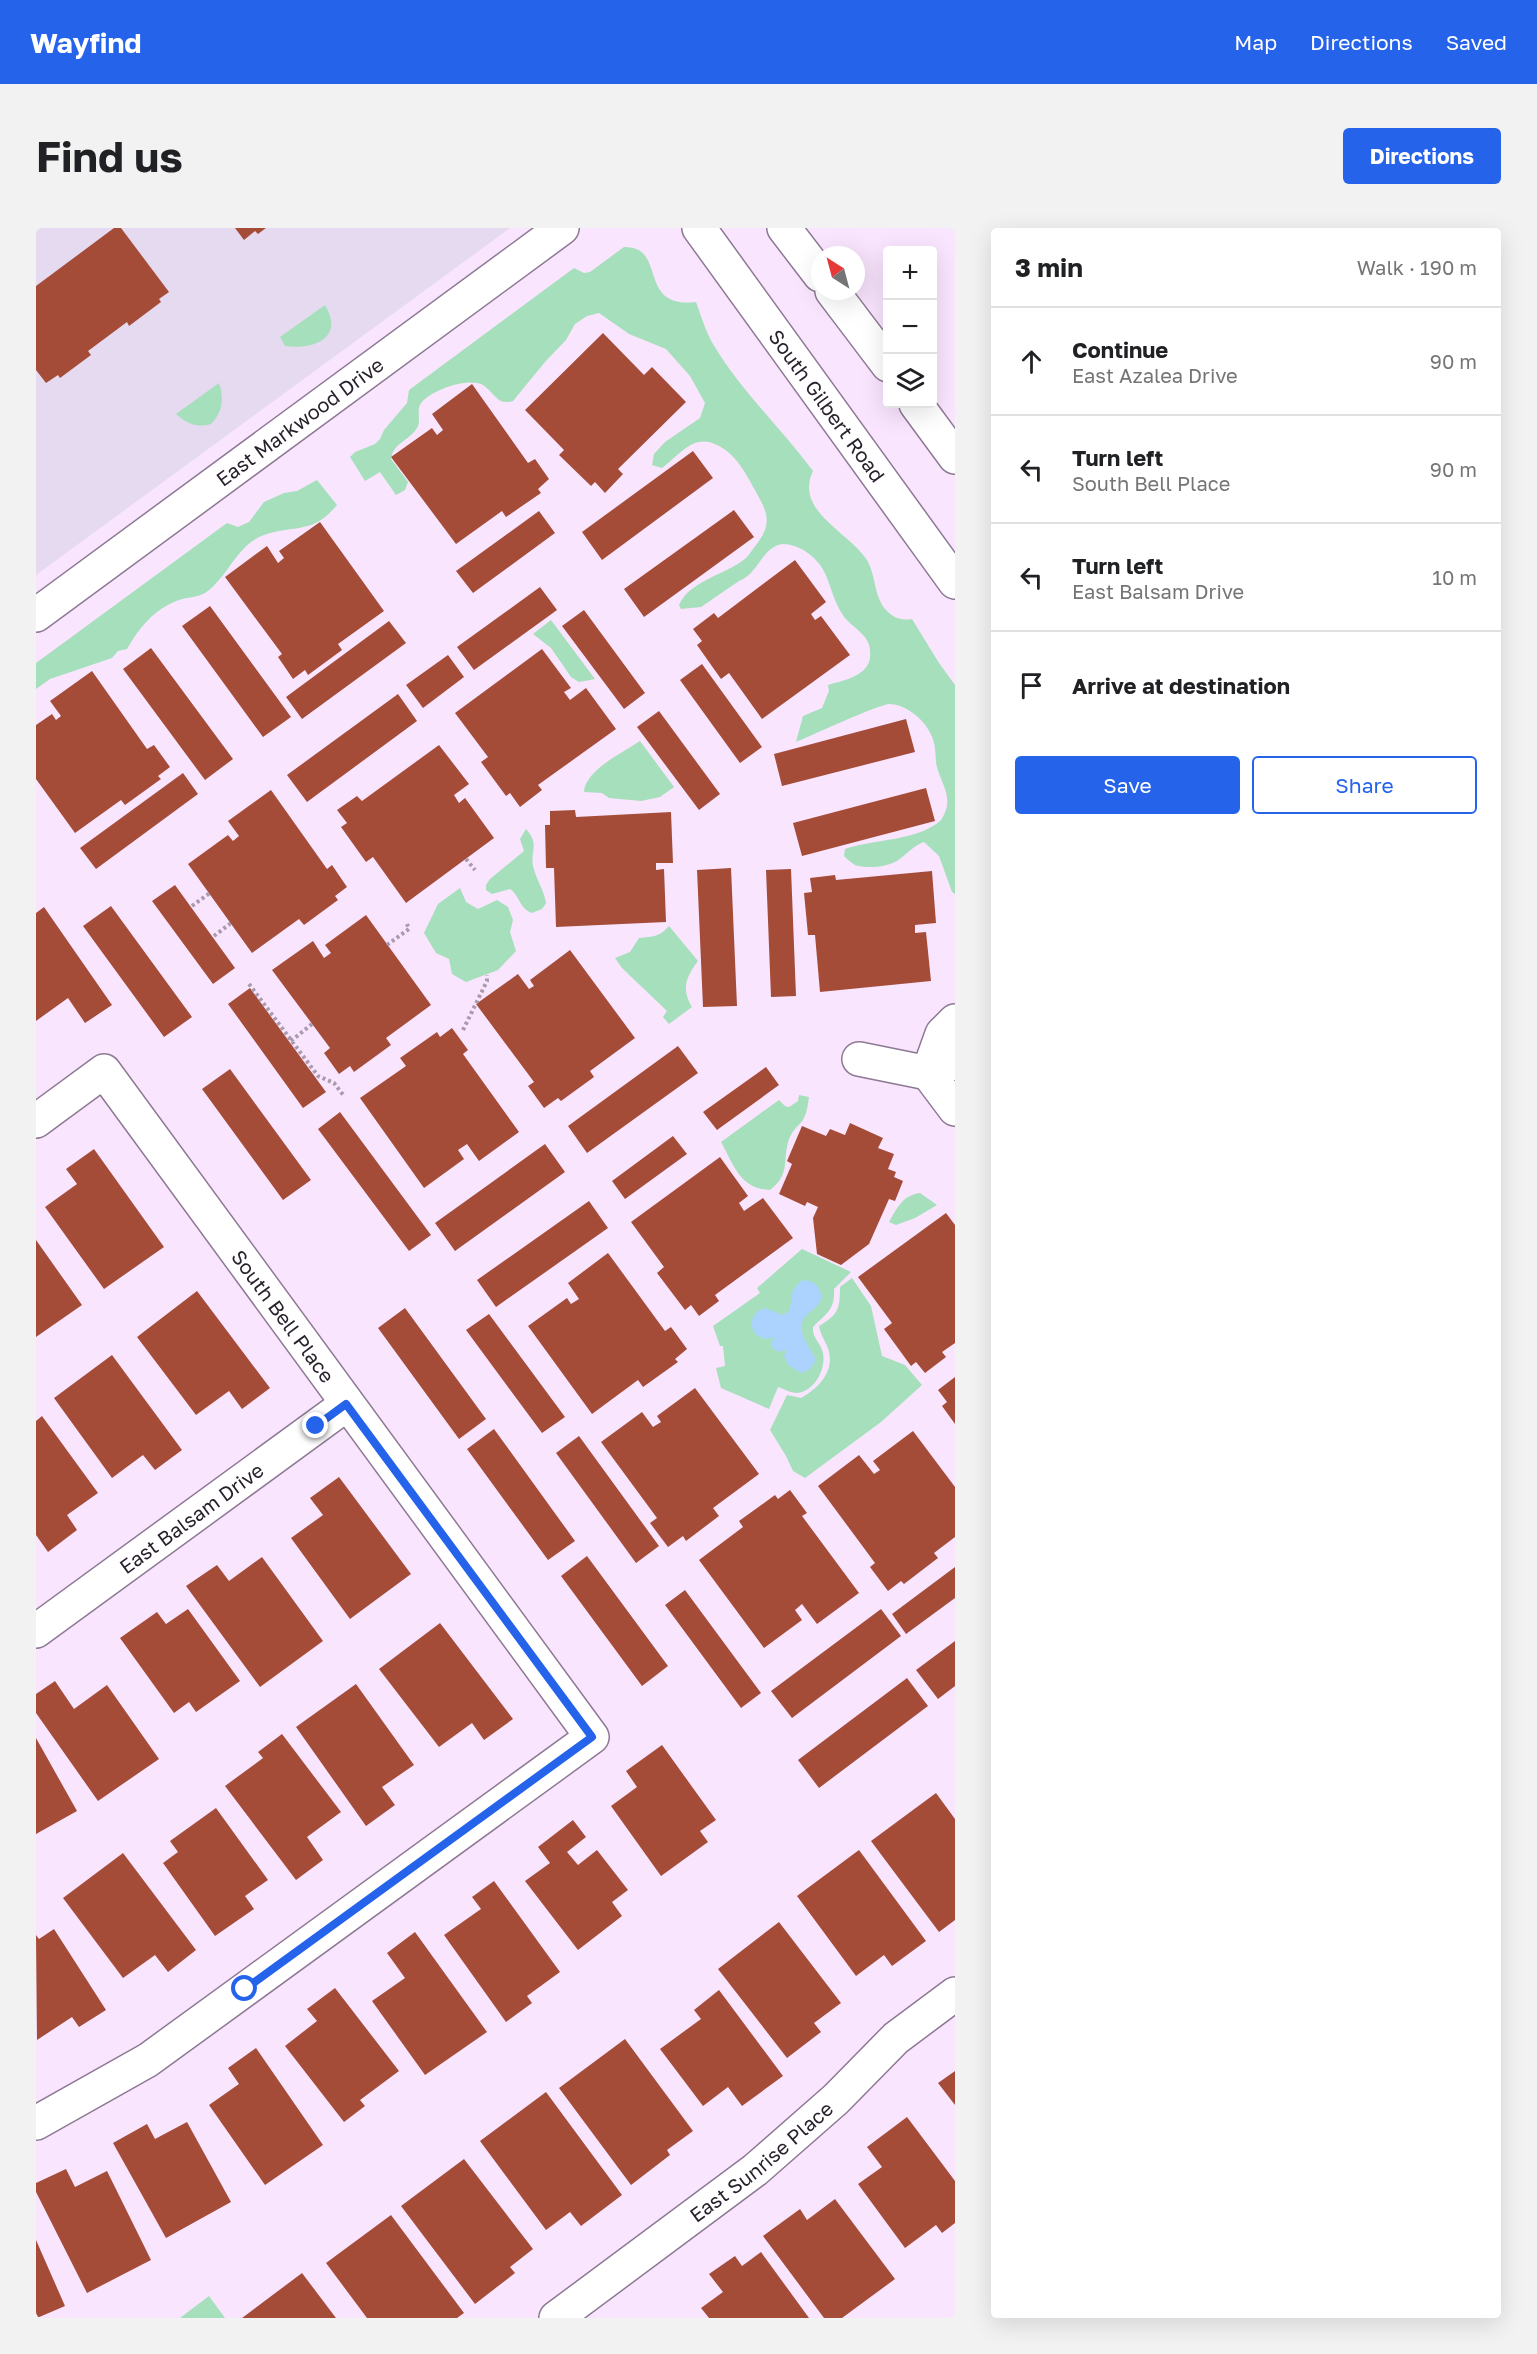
<!DOCTYPE html>
<meta charset="utf-8">
<style>
:root{--surface:#fff;--page:#f2f2f2;--text:#202124;--muted:#757577;--line:#e0e0e0;--accent:#2563eb}
body{margin:0;font-family:"Golos Text",sans-serif;background:var(--page);color:var(--text)}
.controls{position:absolute;right:18px;top:18px;display:grid;overflow:hidden;border-radius:6px;box-shadow:0 6px 24px #0002}
.controls button{width:54px;height:54px;display:grid;place-items:center;padding:0;border:0;border-bottom:2px solid var(--line);background:var(--surface);color:var(--text);font:30px sans-serif}
.compass{position:absolute;left:775px;top:18px;width:54px;height:54px;border-radius:50%;background:var(--surface);box-shadow:0 6px 24px #0002;rotate:324deg}
.stop{position:absolute;width:18px;height:18px;margin:-14px;border:4px solid #2563eb;border-radius:50%;background:#fff}
.stop.end{background:#2563eb;border-color:#fff;box-shadow:0 2px 6px #0008}
.list{margin:0;padding:0;list-style:none}
h2{display:flex;justify-content:space-between;align-items:center;height:78px;margin:0;padding:0 24px;font-size:26px}
h2 small{font-size:20px;font-weight:400;color:var(--muted)}
.list li{display:grid;grid-template-columns:39px 1fr auto;gap:18px;align-items:center;box-sizing:border-box;height:108px;padding:0 24px;border-top:2px solid var(--line)}
.list b{display:block;font-size:22px;white-space:nowrap}
.list p{margin:0;font-size:20px;white-space:nowrap;color:var(--muted)}
.list em{font-size:20px;font-style:normal;color:var(--muted)}
.actions{display:flex;gap:12px;padding:18px 24px}
.actions a{flex:1;padding:14px 0;border:2px solid var(--accent);border-radius:6px;text-align:center;font-size:21px;color:var(--accent)}
.actions .main{background:var(--accent);color:#fff}
.icon{flex:none;width:33px;height:33px;fill:none;stroke:currentColor;stroke-width:2;stroke-linecap:round;stroke-linejoin:round}
.map{position:relative;flex:none;width:919px;height:2090px;overflow:hidden;border-radius:6px}
header{display:flex;align-items:center;gap:36px;box-sizing:border-box;height:84px;padding:0 30px;background:var(--accent);color:#fff}
header strong{font-size:28px}
nav{display:flex;gap:33px;margin-inline-start:auto;font-size:21px}
.intro{display:flex;align-items:center;justify-content:space-between;box-sizing:border-box;height:144px;padding:0 36px}
h1{margin:0;font-size:42px}
.button{padding:15px 27px;border-radius:6px;background:var(--accent);color:#fff;font-size:21px;font-weight:700}
main{display:flex;gap:36px;padding:0 36px}
aside{flex:1;background:var(--surface);border-radius:6px;box-shadow:0 6px 24px #0002}
.map>svg:first-child{display:block}
.commercial{fill:#e5daef}
.green{fill:#a6dfbb}
.water{fill:#abd3fe}
.building{fill:#a54c39}
.lines{fill:none;stroke-linecap:round;stroke-linejoin:round}
.minor-casing{stroke:#8e7994;stroke-width:36}
.major-casing{stroke:#8e7994;stroke-width:36}
.path{stroke:#a99aad;stroke-width:4;stroke-dasharray:3 3;stroke-linecap:butt}
.minor{stroke:#fff;stroke-width:33}
.major{stroke:#fff;stroke-width:33}
.route{stroke:#2563eb;stroke-width:8}
.labels{text-anchor:middle;dominant-baseline:central;stroke-width:6;stroke-linejoin:round;paint-order:stroke}
.street-label{font-size:20px;fill:#271f2a;stroke:#fff}
</style>
<header>
<strong>Wayfind</strong>
<nav><a>Map</a><a>Directions</a><a>Saved</a></nav>
</header>
<div class="intro"><h1>Find us</h1><a class="button">Directions</a></div>
<main>
<div class="map">
<svg width="919" height="2090" viewBox="0 0 919 2090">
<rect width="100%" height="100%" fill="#f9e5fe"/>
<path class="commercial" d="M0,0H474L0,347Z"/>
<path class="green" d="M588,19C632,18 600,81 660,74C665,88 670,104 677,116C705,163 745,200 777,243C758,283 813,304 831,332C840,347 838,371 851,383C858,390 866,393 876,391L903,435L919,457V666L916,664L903,628L888,614C878,617 870,627 861,633C851,639 831,641 819,637C816,635 811,631 808,628L809,621C837,611 883,613 905,592C919,571 906,558 901,539C899,532 900,527 899,521C898,500 875,477 854,476C843,476 775,508 760,514L767,488L786,480L793,463L792,457C810,452 837,447 834,423C834,417 831,411 827,407C820,399 810,394 805,384C791,360 795,340 769,323C762,319 755,316 747,316C726,318 723,346 703,353L665,379L645,381L643,377C654,352 690,347 710,330C714,326 717,320 721,316C737,294 731,284 719,262C709,244 700,226 681,217C657,205 644,227 626,240L616,237L618,226L629,214L664,190L669,175L654,148L630,121L593,106L563,85L551,88L539,96L530,112L509,134L477,173C461,178 459,165 447,157C432,149 396,162 386,174C379,181 386,192 381,200C373,213 357,215 355,231L372,254L369,262L360,267L344,244L329,253L314,229L319,224L339,216L344,211L348,202L371,175L373,162L538,40L548,45L554,44Z
M289,77C309,110 277,122 249,118L244,109Z
M183,155C188,170 187,184 175,196C160,200 152,196 140,186Z
M281,252L301,277C275,309 255,295 223,309C199,321 191,350 169,365C160,370 152,369 143,372C118,381 104,399 91,421L82,423L76,430L14,451L0,461V435L191,295L202,299L213,294L228,274L248,265L261,263Z
M515,392L559,451L543,454L535,449L515,420L497,406Z
M604,513L638,559L624,569L605,573L573,570L566,565L548,564C549,542 588,524 604,513Z
M490,601C504,617 494,622 497,638C500,651 508,662 510,675L506,681L496,685C483,680 484,668 474,661L456,666L450,662V657L454,651L488,623L484,611Z
M424,660L430,674L442,681L461,672L472,679L477,692L474,704L480,723L462,742L430,754L416,746L413,731L400,725L388,705L402,676Z
M633,698L662,733C650,749 645,761 656,779L633,796L627,789L631,783L586,740L579,730L594,724L603,710C617,708 622,710 633,698Z
M763,867L773,869C772,876 771,885 767,892C762,898 756,903 753,911C746,932 755,946 734,962C704,961 698,937 685,914L743,872L749,878L753,879L762,873Z
M884,965L901,977L879,990L860,997L853,994C861,980 867,967 884,965Z
M766,1021L815,1044L798,1061C799,1083 790,1085 777,1099C776,1110 785,1115 787,1125C790,1141 779,1163 761,1165C755,1165 748,1161 742,1159L733,1181L685,1160L680,1140L689,1138L687,1118H684L677,1098L724,1065L721,1060Z
M816,1050L835,1078L846,1128L869,1137L886,1157L845,1194L769,1250L757,1243L750,1228L734,1202L751,1167L765,1170C781,1161 798,1145 793,1124C791,1115 785,1109 783,1098C802,1087 804,1081 804,1059Z
M173,2068L189,2090H144Z"/>
<path class="water" d="M767,1052C774,1053 780,1054 783,1061C793,1079 768,1082 766,1096C764,1109 775,1120 780,1132L774,1141L765,1145L752,1137L748,1128L750,1121L744,1124L737,1121L735,1116L738,1109C716,1118 706,1087 729,1080L747,1087C762,1081 747,1065 767,1052Z"/>
<path class="building" d="M78,0H85L133,64L123,71L125,74L93,98L91,94L52,123L55,127L24,150L22,147L10,155L0,142V58Z
M199,0H230L222,6L219,3L208,12Z
M567,105L608,147L616,139L650,174L582,241L587,246L569,265L559,254L555,258L523,227L528,222L489,182Z
M436,156L492,235L499,231L513,251L502,261L505,265L470,289L466,283L420,316L355,229L396,200L401,207L407,202L396,186Z
M657,223L677,250L566,332L546,304Z
M698,282L718,309L608,389L588,361Z
M503,283L519,305L437,365L420,343Z
M284,294L348,383L302,416L306,422L272,447L269,442L257,451L242,429L246,426L189,349L231,318L242,335L248,330L243,323Z
M759,332L790,374L775,386L779,392L785,388L814,427L726,491L693,445L685,451L661,417L666,413L657,401L678,385L682,390Z
M504,359L521,382L438,442L421,419Z
M174,378L255,489L227,509L146,398Z
M548,382L609,465L588,481L526,398Z
M353,393L370,415L266,491L250,469Z
M115,420L197,531L169,552L87,441Z
M506,421L535,460L528,464L534,472L550,460L580,501L502,557L506,562L484,579L474,565L470,568L445,534L452,529L419,485Z
M412,427L428,449L387,480L370,457Z
M666,436L726,519L704,535L644,452Z
M56,443L111,521L118,517L134,539L122,548L125,551L89,577L85,572L39,605L0,551V497L16,486L20,492L25,488L14,473Z
M362,466L381,493L271,574L251,547Z
M623,483L684,566L663,582L601,499Z
M870,491L879,524L746,558L738,526Z
M403,517L433,556L418,567L423,575L429,570L458,610L370,675L337,629L330,634L305,599L311,595L301,582L321,568L326,573Z
M147,545L162,566L60,641L44,620Z
M890,560L899,593L766,628L757,595Z
M235,562L291,641L296,637L311,659L299,668L302,672L268,697L263,691L216,725L152,636L192,607L197,613L203,608L192,593Z
M539,582L540,589L635,584L637,635H620V642L628,641L630,694L520,699L518,640H510L509,597H514V583Z
M695,640L701,778L667,779L661,642Z
M755,641L760,768L735,769L730,642Z
M896,643L900,695L879,697V705L890,704L895,753L784,764L779,707H772L768,665L776,664L774,650L799,647L800,652Z
M139,657L199,740L177,756L116,673Z
M75,678L156,789L128,809L47,698Z
M8,679L76,777L49,795L32,770L0,793V685Z
M330,687L395,777L350,810L355,817L318,844L314,838L303,846L288,825L294,820L236,742L277,713L288,730L295,725L289,717Z
M534,722L599,810L554,843L558,849L525,873L522,870L508,880L492,858L498,854L440,776L482,746L493,761L498,758L494,752Z
M214,760L290,864L267,880L192,776Z
M416,800L432,822L427,826L483,904L443,933L431,916L422,922L428,931L388,960L324,870L370,838L364,830L401,804L404,809Z
M642,818L662,845L551,925L532,898Z
M730,839L743,857L681,902L667,884Z
M194,841L275,952L247,972L166,861Z
M304,884L395,1007L373,1023L282,901Z
M814,895L847,910L842,920L858,926L852,941L860,944L858,949L867,953L859,973L853,971L833,1016L805,1037L781,1026L777,990L782,979L771,974L769,978L743,966L756,936L751,933L766,898L790,908L794,901L809,907Z
M637,908L651,926L589,971L576,953Z
M509,916L529,944L419,1023L399,995Z
M58,921L128,1019L68,1061L9,979L41,956L30,941Z
M684,929L712,968L703,975L708,983L727,970L757,1010L679,1067L683,1073L663,1088L655,1077L649,1082L621,1045L628,1039L595,994Z
M553,973L572,1000L460,1079L441,1052Z
M910,985L919,997V1115L906,1124L910,1129L889,1145L880,1134L875,1138L848,1101L856,1095L822,1049Z
M0,1012L46,1077L0,1109Z
M572,1025L629,1103L635,1099L651,1121L639,1131L642,1134L607,1159L602,1152L556,1186L492,1098L531,1070L535,1076L543,1071L532,1055Z
M161,1063L234,1160L206,1181L193,1163L160,1187L101,1109Z
M369,1080L450,1191L423,1211L342,1100Z
M453,1086L529,1189L506,1205L430,1102Z
M76,1127L146,1222L119,1242L107,1227L76,1250L18,1170Z
M919,1149V1196L906,1178L911,1174L902,1162Z
M659,1160L723,1246L677,1280L683,1288L650,1313L647,1308L632,1319L614,1295L621,1290L565,1214L606,1184L617,1199L625,1194L621,1188Z
M6,1188L62,1265L31,1287L41,1302L12,1324L0,1307V1193Z
M458,1201L539,1313L512,1332L431,1221Z
M877,1203L919,1259V1309L898,1325L902,1330L868,1356L865,1353L852,1363L834,1339L839,1335L782,1258L823,1227L838,1246L844,1242L837,1233Z
M543,1208L623,1318L600,1335L520,1225Z
M303,1249L375,1346L314,1391L255,1310L287,1287L274,1270Z
M754,1262L771,1285L766,1288L823,1365L781,1396L766,1376L759,1382L766,1392L728,1420L663,1332L707,1299L703,1293L739,1267L742,1271Z
M551,1328L632,1438L606,1458L525,1348Z
M226,1329L287,1413L224,1459L150,1358L181,1337L193,1353Z
M919,1339V1370L870,1406L856,1386Z
M649,1362L725,1465L705,1480L629,1377Z
M152,1381L204,1453L160,1484L153,1474L138,1485L84,1410L121,1384L130,1396Z
M845,1381L865,1408L756,1490L735,1463Z
M404,1395L477,1491L448,1512L436,1495L403,1519L343,1441Z
M919,1413V1458L902,1471L880,1442Z
M871,1450L892,1478L783,1560L762,1532Z
M19,1453L38,1481L71,1457L123,1531L62,1573L0,1485V1466Z
M320,1456L378,1537L346,1559L359,1577L330,1598L260,1499Z
M246,1506L305,1584L271,1609L287,1632L260,1652L189,1558L227,1530L222,1524Z
M0,1510L41,1583L0,1606Z
M626,1517L680,1592L664,1603L672,1614L625,1648L575,1578L601,1559L590,1543Z
M900,1565L919,1591V1692L903,1704L835,1613Z
M180,1580L232,1652L209,1668L218,1681L179,1708L127,1635L142,1624L134,1613Z
M537,1592L550,1609L531,1624L542,1637L561,1622L592,1662L576,1674L586,1688L542,1722L489,1653L514,1635L502,1619Z
M823,1622L890,1713L856,1738L848,1727L820,1748L761,1668Z
M87,1625L160,1722L132,1744L119,1727L87,1750L27,1670Z
M458,1653L524,1744L491,1768L496,1775L470,1794L408,1707L445,1681L436,1669Z
M743,1694L805,1775L778,1795L785,1804L751,1830L682,1741Z
M18,1701L70,1782L43,1799L36,1789L1,1812L0,1707L3,1711Z
M379,1704L451,1804L389,1847L336,1773L369,1750L351,1725Z
M299,1760L363,1843L324,1872L329,1878L308,1894L249,1818L281,1793L271,1781Z
M683,1762L747,1848L706,1878L692,1859L667,1878L624,1821L665,1791L658,1782Z
M589,1811L657,1903L631,1922L634,1927L595,1957L523,1860Z
M220,1820L287,1917L229,1957L173,1877L203,1856L192,1840Z
M919,1843V1877L902,1855Z
M510,1864L586,1967L545,1998L534,1984L510,2002L444,1913Z
M871,1889L919,1953V1995L906,2005L900,1997L869,2020L822,1956L846,1939L831,1919Z
M151,1894L195,1974L130,2010L77,1915L111,1896L119,1911Z
M428,1931L497,2021L474,2039L479,2045L439,2076L365,1978Z
M30,1941L39,1959L71,1943L115,2032L51,2065L0,1964V1955Z
M799,1971L859,2051L806,2090H788L727,2008L764,1981L771,1992Z
M355,1987L428,2085L421,2090H331L290,2035Z
M0,2012L29,2078L1,2090H0Z
M725,2024L773,2090H673L665,2080L687,2064L673,2046L699,2028L706,2038Z
M266,2045L300,2090H206Z"/>
<g class="lines">
<defs>
<g id="minor">
<path id="s1" d="M0,387L526,0"/>
<path d="M823,831L892,845L919,834"/>
<path d="M892,845L906,806L919,793"/>
<path d="M892,845L919,881"/>
<path id="s2" d="M0,893L68,843L556,1509L112,1832L0,1895"/>
<path id="s3" d="M0,1403L311,1176"/>
<path id="s4" d="M520,2090L719,1942L800,1871L860,1810L919,1766"/>
</g>
<g id="major">
<path id="s5" d="M663,0L919,354"/>
<path d="M748,0L784,47"/>
<path d="M796,63L852,137"/>
<path d="M880,176L919,229"/>
</g>
</defs>
<use href="#minor" class="minor-casing"/>
<use href="#major" class="major-casing"/>
<path class="path" d="M430,631L439,642
M156,678L174,665
M178,708L195,695
M351,717L373,701L371,696
M213,756L282,848L298,855L308,868
M427,802L451,753V747
M255,813L276,796"/>
<use href="#minor" class="minor"/>
<use href="#major" class="major"/>
</g>
<g class="lines">
<path class="route" d="M209,1761L556,1509L310,1176L280,1198"/>
</g>
<g class="labels">
<g class="street-label">
<text stroke="none"><textPath href="#s5" startOffset="219">South Gilbert Road</textPath></text>
<text stroke="none"><textPath href="#s1" startOffset="327">East Markwood Drive</textPath></text>
<text stroke="none"><textPath href="#s2" startOffset="388">South Bell Place</textPath></text>
<text stroke="none"><textPath href="#s3" startOffset="192">East Balsam Drive</textPath></text>
<text stroke="none"><textPath href="#s4" startOffset="258">East Sunrise Place</textPath></text>
</g>
</g>
</svg>
<div class="controls">
<button>+</button>
<button>−</button>
<button><svg class="icon" aria-label="layers" viewBox="0 0 24 24"><path d="M12 4l9 5-9 5-9-5zM3 14l9 5 9-5"/></svg></button>
</div>
<svg class="compass" viewBox="-18 -18 36 36"><path d="M0-13l5 13h-10z" fill="#e53935"/><path d="M0 13l5-13h-10z" fill="#757577"/></svg>
<div class="stop" style="left:209px;top:1761px"></div>
<div class="stop end" style="left:280px;top:1198px"></div>
</div>
<aside>
<h2>3 min<small>Walk · 190 m</small></h2>
<ul class="list">
<li><svg class="icon" aria-label="ahead" viewBox="0 0 24 24"><path d="M12 20V5M6 11l6-6 6 6"/></svg><div><b>Continue</b><p>East Azalea Drive</p></div><em>90 m</em></li>
<li><svg class="icon" aria-label="left" viewBox="0 0 24 24"><path d="M17 20v-9H6M10 6l-5 5 5 5"/></svg><div><b>Turn left</b><p>South Bell Place</p></div><em>90 m</em></li>
<li><svg class="icon" aria-label="left" viewBox="0 0 24 24"><path d="M17 20v-9H6M10 6l-5 5 5 5"/></svg><div><b>Turn left</b><p>East Balsam Drive</p></div><em>10 m</em></li>
<li><svg class="icon" aria-label="arrive" viewBox="0 0 24 24"><path d="M6 21V4h12l-3 4 3 4H6"/></svg><div><b>Arrive at destination</b></div></li>
</ul>
<div class="actions"><a class="main">Save</a><a>Share</a></div>
</aside>
</main>
